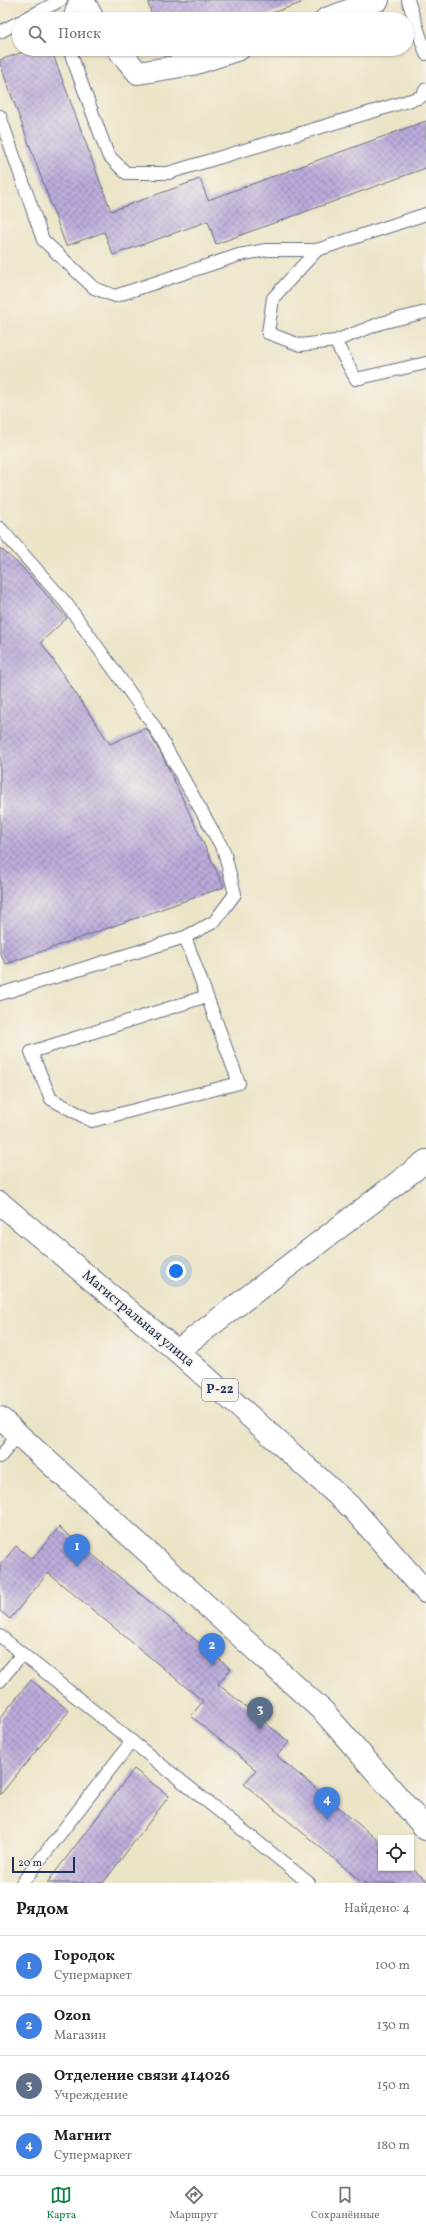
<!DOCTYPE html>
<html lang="ru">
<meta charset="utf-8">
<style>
:root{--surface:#fff;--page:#f2f2f2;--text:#222;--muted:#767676;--line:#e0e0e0;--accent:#0b8043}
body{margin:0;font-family:Vollkorn,serif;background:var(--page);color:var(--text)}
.controls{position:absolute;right:12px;bottom:12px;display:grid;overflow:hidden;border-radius:0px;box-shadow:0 1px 3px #0004}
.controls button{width:36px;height:36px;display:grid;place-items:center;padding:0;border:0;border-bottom:1px solid var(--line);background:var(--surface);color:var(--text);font:20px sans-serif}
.scale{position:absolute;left:12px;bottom:10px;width:63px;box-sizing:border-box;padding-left:4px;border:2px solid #1b2f5e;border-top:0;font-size:11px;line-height:14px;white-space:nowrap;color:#1b2f5e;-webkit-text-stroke:3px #f7f3e8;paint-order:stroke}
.you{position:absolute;left:176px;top:1271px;width:14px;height:14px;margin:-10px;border:3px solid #fff;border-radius:50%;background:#1a73e8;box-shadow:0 0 0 6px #1a73e833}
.badge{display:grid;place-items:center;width:26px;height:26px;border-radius:50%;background:var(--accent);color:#fff;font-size:13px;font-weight:700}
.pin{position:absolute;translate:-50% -33px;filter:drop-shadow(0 1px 2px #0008)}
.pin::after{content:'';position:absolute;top:21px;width:14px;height:12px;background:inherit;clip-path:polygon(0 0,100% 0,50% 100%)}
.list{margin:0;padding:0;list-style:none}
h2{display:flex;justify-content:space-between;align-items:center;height:52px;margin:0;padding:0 16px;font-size:17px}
h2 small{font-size:13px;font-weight:400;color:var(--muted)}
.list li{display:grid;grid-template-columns:26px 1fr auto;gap:12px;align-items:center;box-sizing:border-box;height:60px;padding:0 16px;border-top:1px solid var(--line)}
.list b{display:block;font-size:15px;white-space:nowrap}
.list p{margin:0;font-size:13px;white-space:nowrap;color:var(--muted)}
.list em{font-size:13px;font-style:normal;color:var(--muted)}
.icon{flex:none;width:22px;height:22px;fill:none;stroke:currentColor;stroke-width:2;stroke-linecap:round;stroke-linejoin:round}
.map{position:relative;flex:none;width:426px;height:1883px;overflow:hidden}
.search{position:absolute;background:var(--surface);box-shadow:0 1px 3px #0004;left:12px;right:12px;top:12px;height:44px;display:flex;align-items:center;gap:10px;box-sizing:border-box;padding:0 14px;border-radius:22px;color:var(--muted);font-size:15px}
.sheet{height:292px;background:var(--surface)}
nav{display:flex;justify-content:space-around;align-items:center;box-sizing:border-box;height:56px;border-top:1px solid var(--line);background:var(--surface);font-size:11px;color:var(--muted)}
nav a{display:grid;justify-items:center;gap:2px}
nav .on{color:var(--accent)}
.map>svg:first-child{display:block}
.building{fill:url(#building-cross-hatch)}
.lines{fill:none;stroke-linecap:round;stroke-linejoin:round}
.service-casing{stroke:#646e83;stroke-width:14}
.minor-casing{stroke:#646e83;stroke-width:24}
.trunk-casing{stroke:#646e83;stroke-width:24}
.service{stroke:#fff;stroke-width:12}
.minor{stroke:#fff;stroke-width:22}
.trunk{stroke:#fff;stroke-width:22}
.labels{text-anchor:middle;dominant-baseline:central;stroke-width:3.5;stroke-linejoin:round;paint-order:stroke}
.shield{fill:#f7f3e8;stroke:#5d6a87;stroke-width:1}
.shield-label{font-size:13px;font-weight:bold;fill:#1b2f5e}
.street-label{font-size:14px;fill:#1b2f5e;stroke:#f7f3e8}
</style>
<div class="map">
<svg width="426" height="1883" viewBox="0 0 426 1883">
<defs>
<pattern id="building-cross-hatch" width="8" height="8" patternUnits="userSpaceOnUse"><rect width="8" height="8" fill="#bbabda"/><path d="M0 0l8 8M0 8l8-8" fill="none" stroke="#978cb4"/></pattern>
</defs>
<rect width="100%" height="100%" fill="#f7f3e8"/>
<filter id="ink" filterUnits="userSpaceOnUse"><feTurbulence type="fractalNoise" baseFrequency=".025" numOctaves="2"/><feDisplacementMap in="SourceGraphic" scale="8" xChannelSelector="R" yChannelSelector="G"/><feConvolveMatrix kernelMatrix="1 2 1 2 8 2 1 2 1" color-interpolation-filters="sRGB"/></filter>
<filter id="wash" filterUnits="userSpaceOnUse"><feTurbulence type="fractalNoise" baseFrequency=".012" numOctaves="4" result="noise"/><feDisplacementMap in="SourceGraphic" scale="16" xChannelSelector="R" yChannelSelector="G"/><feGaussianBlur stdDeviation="0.9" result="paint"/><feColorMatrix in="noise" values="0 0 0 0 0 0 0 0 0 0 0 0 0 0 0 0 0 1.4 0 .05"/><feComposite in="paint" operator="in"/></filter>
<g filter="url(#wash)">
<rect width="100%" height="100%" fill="#ece4c7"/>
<g id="blocks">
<path class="building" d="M157,0H300L301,3L254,19H153L148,3Z
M32,49H51L111,211L200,179L208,200L426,121V168L216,244L208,221L113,255L104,232L66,246L0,64V60Z
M0,548L22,567L67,618L41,642L110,744L146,728L163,757L224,887L6,964L0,954Z
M59,1527L231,1669L218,1684L289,1742L277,1756L381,1843V1868H411L426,1880V1883H363L244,1784L256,1770L191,1716L203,1701L48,1573L10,1619L0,1611V1565L16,1546L32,1559Z
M31,1680L69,1711L0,1795V1718Z
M134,1769L169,1796L103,1883H47Z"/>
</g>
</g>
<g filter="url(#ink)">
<use href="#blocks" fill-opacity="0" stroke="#646e83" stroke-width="1"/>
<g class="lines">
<defs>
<path id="service" d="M408,0L426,54
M25,19L61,0
M69,19L75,0
M0,32L19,22
M69,49L108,155L126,173H168L421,97L426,89
M0,116L43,240L94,288L115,296L239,255L266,250H317
M426,214L317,250L273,298L268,333L300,345L335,341L381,323L426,312
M335,341L356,379L426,363
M0,528L66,603L152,723L224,851L235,894L214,922L185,937L0,994
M185,937L239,1083L92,1121L51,1099L31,1052L207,996
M0,1457L18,1435
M0,1636L309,1883
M0,1681L22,1654
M22,1883L132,1741"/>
<path id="minor" d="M83,0L93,19
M326,19L378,0
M118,49L138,73L193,64L239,49
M177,1351L426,1161
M0,1418L324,1712L426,1829"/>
<path id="trunk" d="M0,1203L177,1351L353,1509L426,1592"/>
</defs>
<use href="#service" class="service-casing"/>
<use href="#minor" class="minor-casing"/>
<use href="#trunk" class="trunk-casing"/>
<use href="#service" class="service"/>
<use href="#minor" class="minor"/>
<use href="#trunk" class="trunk"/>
</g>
</g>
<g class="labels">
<rect class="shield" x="202" y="1379" width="36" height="22" rx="3"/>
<g class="shield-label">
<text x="220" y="1390">Р-22</text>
</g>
<g class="street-label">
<text transform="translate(138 1319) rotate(40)">Магистральная улица</text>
</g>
</g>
</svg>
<div class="controls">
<button><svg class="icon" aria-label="locate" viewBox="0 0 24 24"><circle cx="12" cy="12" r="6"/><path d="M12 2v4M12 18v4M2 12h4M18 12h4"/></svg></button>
</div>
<div class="scale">20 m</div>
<div class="you"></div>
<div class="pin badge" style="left:77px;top:1567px;background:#3f7fe0">1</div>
<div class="pin badge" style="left:212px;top:1666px;background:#3f7fe0">2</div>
<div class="pin badge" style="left:260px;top:1730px;background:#5c6f8a">3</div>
<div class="pin badge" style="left:327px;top:1820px;background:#3f7fe0">4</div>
<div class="search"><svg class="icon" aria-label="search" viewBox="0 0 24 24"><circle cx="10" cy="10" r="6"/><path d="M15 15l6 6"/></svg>Поиск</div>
</div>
<section class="sheet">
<h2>Рядом<small>Найдено: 4</small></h2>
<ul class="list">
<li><span class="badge" style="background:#3f7fe0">1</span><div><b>Городок</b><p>Супермаркет</p></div><em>100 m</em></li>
<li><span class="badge" style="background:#3f7fe0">2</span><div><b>Ozon</b><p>Магазин</p></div><em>130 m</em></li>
<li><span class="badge" style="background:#5c6f8a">3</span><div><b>Отделение связи 414026</b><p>Учреждение</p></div><em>150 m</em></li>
<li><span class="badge" style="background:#3f7fe0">4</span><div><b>Магнит</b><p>Супермаркет</p></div><em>180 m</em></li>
</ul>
</section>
<nav>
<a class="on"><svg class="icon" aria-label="map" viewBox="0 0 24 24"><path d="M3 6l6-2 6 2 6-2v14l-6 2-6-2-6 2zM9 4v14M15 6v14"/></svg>Карта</a>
<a><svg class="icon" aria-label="directions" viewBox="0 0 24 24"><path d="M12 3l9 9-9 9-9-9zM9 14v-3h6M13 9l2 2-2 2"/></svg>Маршрут</a>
<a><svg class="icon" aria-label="saved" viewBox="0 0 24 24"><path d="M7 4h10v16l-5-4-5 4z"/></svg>Сохранённые</a>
</nav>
